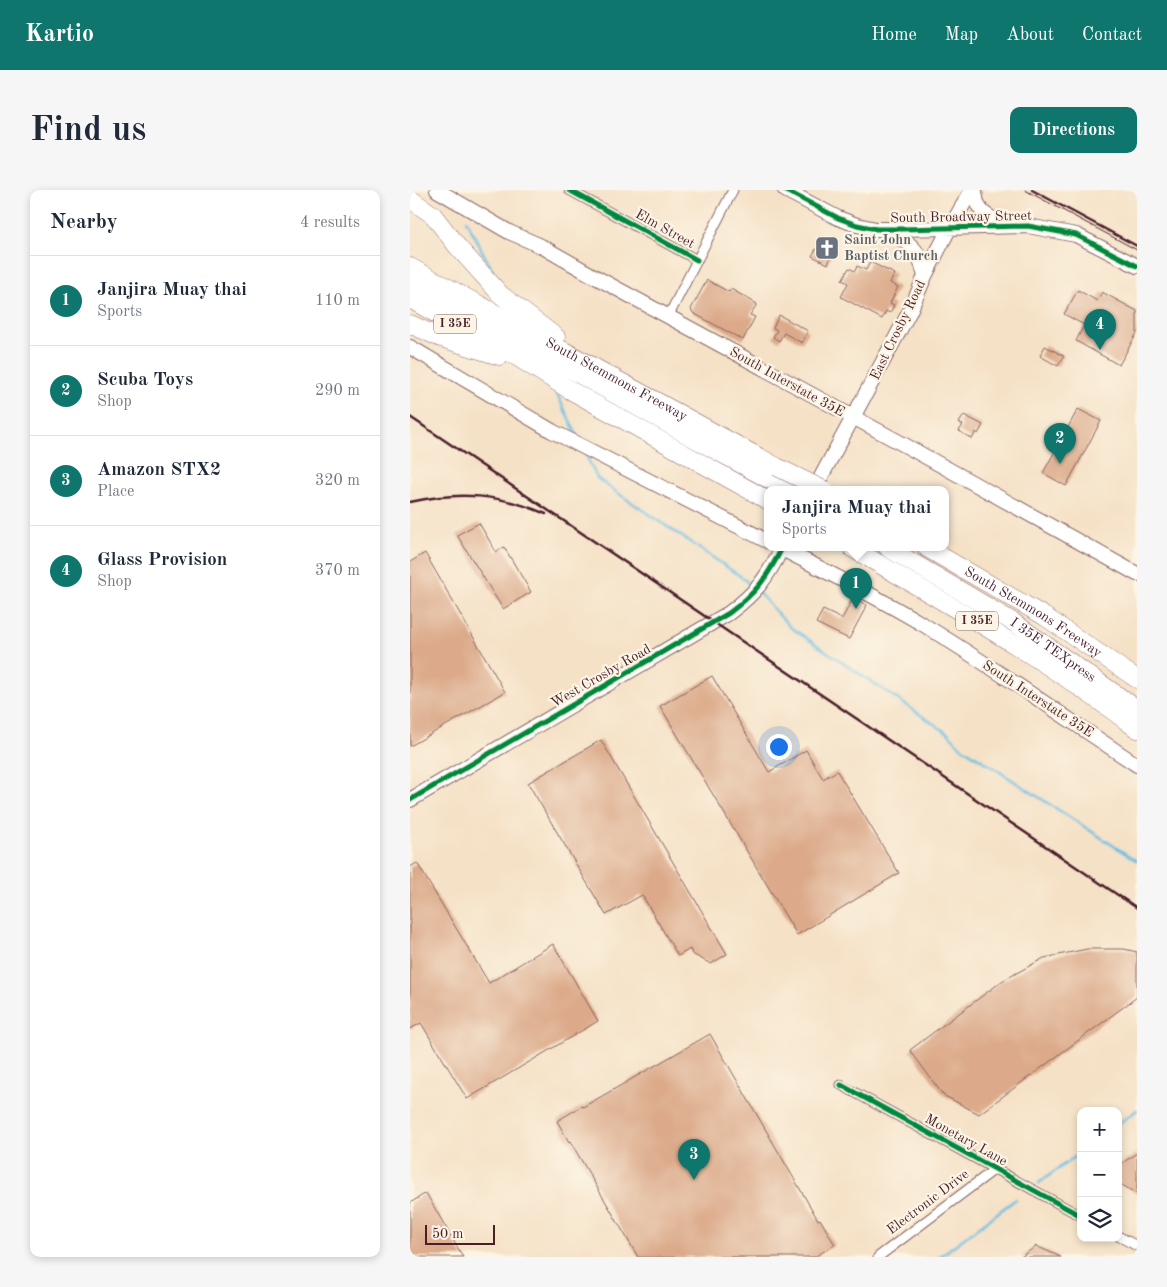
<!DOCTYPE html>
<meta charset="utf-8">
<style>
:root{--surface:#fff;--page:#f6f6f7;--text:#1f2937;--muted:#747a83;--line:#e0e1e3;--accent:#0f766e}
body{margin:0;font-family:"Old Standard TT",serif;background:var(--page);color:var(--text)}
.controls{position:absolute;right:15px;bottom:15px;display:grid;overflow:hidden;border-radius:10px;box-shadow:0 2px 8px #0003}
.controls button{width:45px;height:45px;display:grid;place-items:center;padding:0;border:0;border-bottom:1px solid var(--line);background:var(--surface);color:var(--text);font:25px sans-serif}
.scale{position:absolute;left:15px;bottom:12px;width:70px;box-sizing:border-box;padding-left:5px;border:2px solid #4a1f2b;border-top:0;font-size:14px;line-height:18px;white-space:nowrap;color:#4a1f2b;-webkit-text-stroke:4px #fcf5e5;paint-order:stroke}
.you{position:absolute;left:368px;top:556px;width:18px;height:18px;margin:-12px;border:4px solid #fff;border-radius:50%;background:#1a73e8;box-shadow:0 0 0 8px #1a73e833}
.badge{display:grid;place-items:center;width:32px;height:32px;border-radius:50%;background:var(--accent);color:#fff;font-size:16px;font-weight:700}
.pin{position:absolute;translate:-50% -41px;filter:drop-shadow(0 1px 2px #0008)}
.pin::after{content:'';position:absolute;top:26px;width:18px;height:15px;background:inherit;clip-path:polygon(0 0,100% 0,50% 100%)}
.popup{position:absolute;left:354px;top:296px;width:185px;height:65px;box-sizing:border-box;display:grid;place-content:center;border-radius:10px;background:var(--surface);filter:drop-shadow(0 1px 4px #0005);font-size:16px;white-space:nowrap;color:var(--muted)}
.popup b{font-size:19px;color:var(--text)}
.popup::after{content:'';position:absolute;left:50%;top:100%;margin-left:-10px;border:10px solid transparent;border-top-color:var(--surface)}
.list{margin:0;padding:0;list-style:none}
h2{display:flex;justify-content:space-between;align-items:center;height:65px;margin:0;padding:0 20px;font-size:21px}
h2 small{font-size:16px;font-weight:400;color:var(--muted)}
.list li{display:grid;grid-template-columns:32px 1fr auto;gap:15px;align-items:center;box-sizing:border-box;height:90px;padding:0 20px;border-top:1px solid var(--line)}
.list b{display:block;font-size:19px;white-space:nowrap}
.list p{margin:0;font-size:16px;white-space:nowrap;color:var(--muted)}
.list em{font-size:16px;font-style:normal;color:var(--muted)}
.icon{flex:none;width:28px;height:28px;fill:none;stroke:currentColor;stroke-width:2;stroke-linecap:round;stroke-linejoin:round}
.map{position:relative;flex:none;width:727px;height:1067px;overflow:hidden;border-radius:10px}
header{display:flex;align-items:center;gap:30px;box-sizing:border-box;height:70px;padding:0 25px;background:var(--accent);color:#fff}
header strong{font-size:24px}
nav{display:flex;gap:28px;margin-inline-start:auto;font-size:18px}
.intro{display:flex;align-items:center;justify-content:space-between;box-sizing:border-box;height:120px;padding:0 30px}
h1{margin:0;font-size:35px}
.button{padding:12px 22px;border-radius:10px;background:var(--accent);color:#fff;font-size:18px;font-weight:700}
main{display:flex;gap:30px;padding:0 30px}
aside{flex:1;background:var(--surface);border-radius:10px;box-shadow:0 2px 8px #0003}
.map>svg:first-child{display:block}
.lines{fill:none;stroke-linecap:round;stroke-linejoin:round}
.stream{stroke:#65bee2;stroke-width:2.5}
.building{fill:#dcaa8a}
.street-casing{stroke:#866361;stroke-width:11}
.secondary-casing{stroke:#866361;stroke-width:16}
.highway-casing{stroke:#866361;stroke-width:19}
.street{stroke:#fff;stroke-width:9}
.secondary{stroke:#fff;stroke-width:14}
.highway{stroke:#fff;stroke-width:18}
.tram{stroke:#4a1f2b;stroke-width:1}
.rail{stroke:#4a1f2b;stroke-width:2.5}
.highway-bridge-casing{stroke:#866361;stroke-width:19;stroke-linecap:butt}
.highway-bridge{stroke:#fff;stroke-width:18}
.cycleway-casing{stroke:#fcf5e5;stroke-width:8}
.cycleway{stroke:#00873e;stroke-width:5}
.labels{text-anchor:middle;dominant-baseline:central;stroke-width:4.5;stroke-linejoin:round;paint-order:stroke}
.shield{fill:#fcf5e5;stroke:#7f5f63;stroke-width:1}
.shield-label{font-size:12px;font-weight:bold;fill:#4a1f2b}
.street-label{font-size:14px;fill:#4a1f2b;stroke:#fcf5e5}
.worship-label{font-size:14px;font-weight:bold;fill:#5b616d;stroke:#fcf5e5;text-anchor:start}
</style>
<header>
<strong>Kartio</strong>
<nav><a>Home</a><a>Map</a><a>About</a><a>Contact</a></nav>
</header>
<div class="intro"><h1>Find us</h1><a class="button">Directions</a></div>
<main>
<aside>
<h2>Nearby<small>4 results</small></h2>
<ul class="list">
<li><span class="badge">1</span><div><b>Janjira Muay thai</b><p>Sports</p></div><em>110 m</em></li>
<li><span class="badge">2</span><div><b>Scuba Toys</b><p>Shop</p></div><em>290 m</em></li>
<li><span class="badge">3</span><div><b>Amazon STX2</b><p>Place</p></div><em>320 m</em></li>
<li><span class="badge">4</span><div><b>Glass Provision</b><p>Shop</p></div><em>370 m</em></li>
</ul>
</aside>
<div class="map">
<svg width="727" height="1067" viewBox="0 0 727 1067">
<rect width="100%" height="100%" fill="#fcf5e5"/>
<filter id="ink" filterUnits="userSpaceOnUse"><feTurbulence type="fractalNoise" baseFrequency=".02" numOctaves="2"/><feDisplacementMap in="SourceGraphic" scale="10" xChannelSelector="R" yChannelSelector="G"/><feConvolveMatrix kernelMatrix="1 2 1 2 8 2 1 2 1" color-interpolation-filters="sRGB"/></filter>
<filter id="wash" filterUnits="userSpaceOnUse"><feTurbulence type="fractalNoise" baseFrequency=".0096" numOctaves="4" result="noise"/><feDisplacementMap in="SourceGraphic" scale="20" xChannelSelector="R" yChannelSelector="G"/><feGaussianBlur stdDeviation="1.12" result="paint"/><feColorMatrix in="noise" values="0 0 0 0 0 0 0 0 0 0 0 0 0 0 0 0 0 1.4 0 .05"/><feComposite in="paint" operator="in"/></filter>
<g filter="url(#wash)">
<rect width="100%" height="100%" fill="#f5e1c6"/>
<g class="lines">
<path class="stream" d="M56,30L86,87
M145,200L169,249
M176,265L187,288L196,295L333,388L342,397
M348,402L380,437L539,544L550,556L727,671
M708,934L727,920
M629,993L671,962
M529,1067L606,1009"/>
</g>
<g id="blocks">
<path class="building" d="M415,49L425,55L419,66L421,67L418,74L402,66L406,59L409,61Z
M460,72L485,84L480,93L488,97L480,113L484,115L480,123L476,121L472,129L431,107L438,93L432,90L439,78L445,81L447,76L456,80Z
M297,90L319,102L321,99L347,114L340,125L345,127L333,150L283,123L281,119Z
M668,100L687,111L692,102L727,121V143L709,175L666,151L674,135L654,124Z
M369,125L398,141L392,153L374,143L369,151L363,147L367,140L363,138Z
M635,156L654,166L648,176L630,166Z
M668,219L691,231L656,296L633,283Z
M554,225L573,235L568,244L566,242L562,249L549,241L553,235L549,233Z
M69,333L86,362L94,357L121,402L93,419L47,345Z
M15,363L95,502L0,556V372Z
M443,408L457,415L439,449L406,433L413,420L432,429Z
M302,486L359,582L396,560L413,589L427,581L489,683L387,745L250,516Z
M191,550L317,764L301,774L282,764L280,759L268,766L232,705L196,725L118,593Z
M7,673L79,793L143,754L188,831L57,909L11,833L0,839V677Z
M677,759H714L727,762V807L569,924L533,905L500,860L592,791L634,768Z
M300,844L408,1030L410,1029L425,1055L404,1067H228L160,951L159,952L147,931L172,916L173,917Z
M727,963V1004L712,995L708,990V976Z
M16,1003L53,1067H0V1013Z
M626,1056L651,1067H611Z"/>
</g>
</g>
<g filter="url(#ink)">
<use href="#blocks" fill-opacity="0" stroke="#866361" stroke-width="1"/>
<g class="lines">
<defs>
<path id="street" d="M159,0L287,70
M258,127L323,0
M431,895L671,1026
M708,1046L727,1056
M468,1067L585,979"/>
<path id="secondary" d="M27,0L99,42L131,56L180,84L500,258L727,384
M375,0L428,28L447,35L466,39H492L618,36L666,45L727,76
M565,0C566,21 575,26 592,33
M474,41C487,47 503,52 509,67C512,73 513,80 515,86
M0,157L142,241L357,351
M404,300L500,121L515,86L540,37L562,0
M370,358C418,382 467,407 514,435C586,479 656,528 727,575
M0,610L319,423C347,402 356,389 372,358"/>
<g id="highway">
<path d="M0,9L23,25L47,56L91,105L146,147"/>
<path id="s1" d="M0,77L367,277"/>
<path d="M0,93L167,183L274,243L379,300"/>
<path d="M0,109L53,139L91,157L160,200L357,310"/>
<path d="M0,134L31,148L89,166"/>
<path d="M442,358C539,415 638,470 727,539"/>
<path id="s2" d="M478,358L603,432L727,519"/>
<path id="s3" d="M517,358L634,426L727,489"/>
</g>
</defs>
<use href="#street" class="street-casing"/>
<use href="#secondary" class="secondary-casing"/>
<use href="#highway" class="highway-casing"/>
<use href="#street" class="street"/>
<use href="#secondary" class="secondary"/>
<use href="#highway" class="highway"/>
<path class="tram" d="M615,0L727,60"/>
<path class="rail" d="M622,0L727,56
M0,227L727,718
M0,312C50,301 89,304 136,324"/>
<defs>
<path id="highway-bridge" d="M367,277L414,300"/>
</defs>
<use href="#highway-bridge" class="highway-bridge-casing"/>
<use href="#highway-bridge" class="highway-bridge"/>
<defs>
<path id="cycleway" d="M159,0L287,70
M375,0L428,28L447,35L466,39H492L618,36L666,45L727,76
M0,610L319,423C347,402 356,389 372,358
M431,895L671,1026"/>
</defs>
<use href="#cycleway" class="cycleway-casing"/>
<use href="#cycleway" class="cycleway"/>
</g>
</g>
<defs>
<symbol id="church-square" viewBox="-11 -11 22 22"><rect x="-9" y="-9" width="18" height="18" rx="4" fill="#6b7280" stroke="#fcf5e5"/><path d="M-1.2-6h2.4v3.5h3.3v2.4h-3.3V6h-2.4V-.1h-3.3v-2.4h3.3Z" fill="#fff"/></symbol>
</defs>
<g fill-rule="evenodd">
<use href="#church-square" x="403" y="44" width="28" height="28"/>
</g>
<g class="labels">
<g class="shield">
<rect x="24" y="124.5" width="42" height="19" rx="4"/>
<rect x="546" y="421.5" width="42" height="19" rx="4"/>
</g>
<g class="shield-label">
<text x="45" y="134">I 35E</text>
<text x="567" y="431">I 35E</text>
</g>
<g class="street-label">
<text transform="translate(551 27) rotate(-1)">South Broadway Street</text>
<text transform="translate(255 39) rotate(29)">Elm Street</text>
<text transform="translate(488 140) rotate(-64)">East Crosby Road</text>
<text stroke="none"><textPath href="#s1" startOffset="235">South Stemmons Freeway</textPath></text>
<text transform="translate(377 192) rotate(29)">South Interstate 35E</text>
<text stroke="none"><textPath href="#s3" startOffset="124">South Stemmons Freeway</textPath></text>
<text stroke="none"><textPath href="#s2" startOffset="194">I 35E TEXpress</textPath></text>
<text transform="translate(191 486) rotate(-30)">West Crosby Road</text>
<text transform="translate(628 509) rotate(33)">South Interstate 35E</text>
<text transform="translate(556 950) rotate(29)">Monetary Lane</text>
<text transform="translate(518 1012) rotate(-37)">Electronic Drive</text>
</g>
<g class="worship-label">
<text x="434" y="50">Saint John<tspan x="434" dy="16">Baptist Church</tspan></text>
</g>
</g>
</svg>
<div class="controls">
<button>+</button>
<button>−</button>
<button><svg class="icon" aria-label="layers" viewBox="0 0 24 24"><path d="M12 4l9 5-9 5-9-5zM3 14l9 5 9-5"/></svg></button>
</div>
<div class="scale">50 m</div>
<div class="you"></div>
<div class="pin badge" style="left:446px;top:419px">1</div>
<div class="popup"><b>Janjira Muay thai</b>Sports</div>
<div class="pin badge" style="left:650px;top:274px">2</div>
<div class="pin badge" style="left:284px;top:990px">3</div>
<div class="pin badge" style="left:690px;top:160px">4</div>
</div>
</main>
